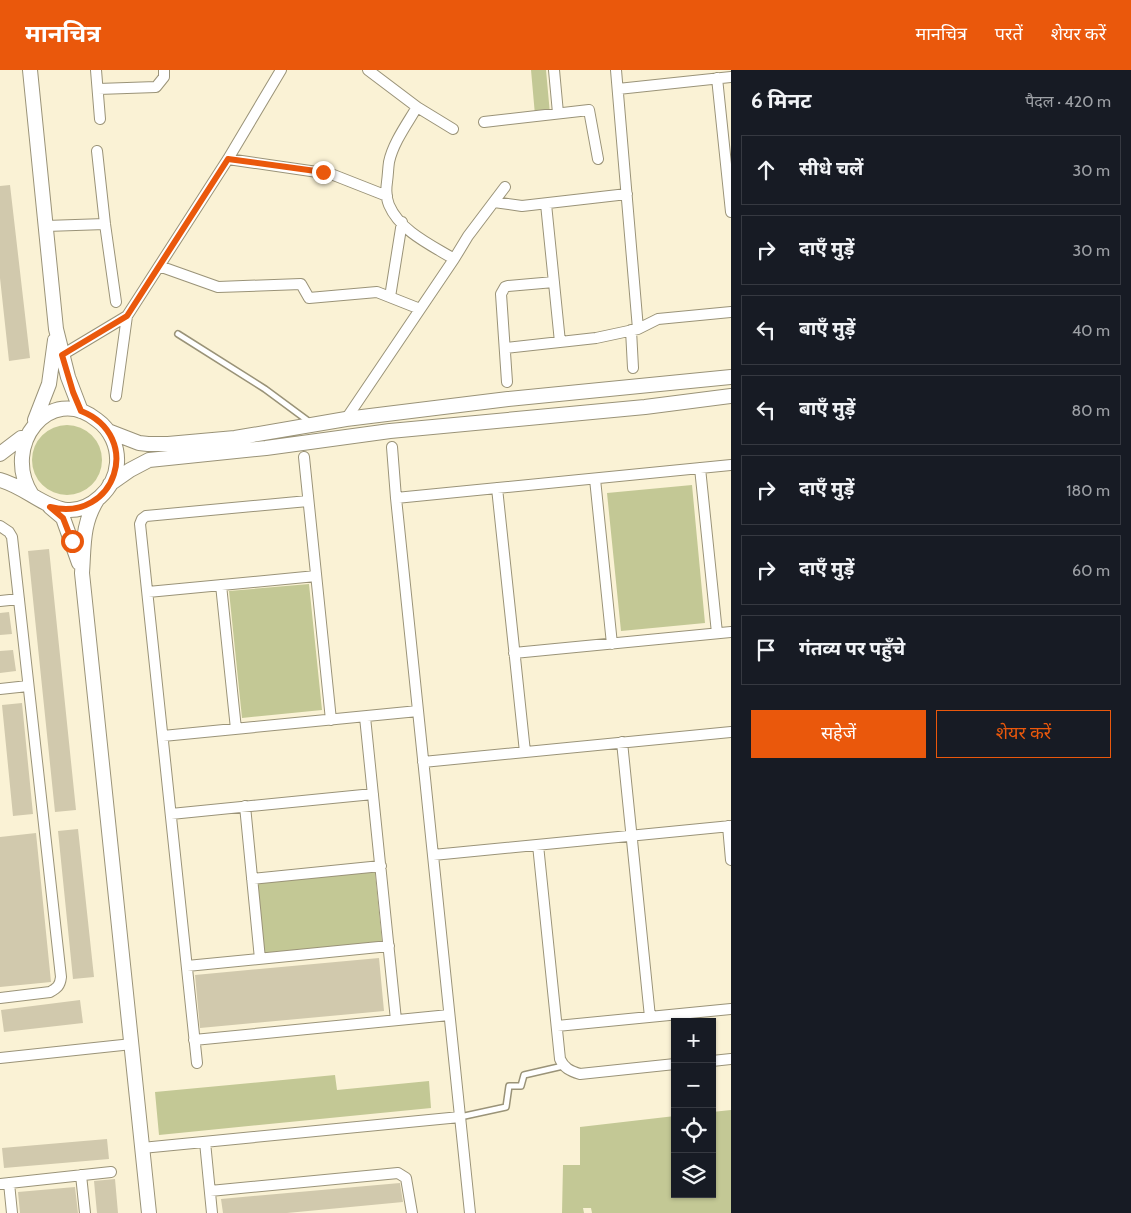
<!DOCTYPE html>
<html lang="hi">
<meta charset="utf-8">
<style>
:root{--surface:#171b24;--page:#242831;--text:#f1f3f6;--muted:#9ea1a6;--line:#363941;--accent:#ea580c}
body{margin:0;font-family:Cabin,"Noto Sans Devanagari",sans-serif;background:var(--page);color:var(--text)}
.controls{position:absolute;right:15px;bottom:15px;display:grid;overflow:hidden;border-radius:0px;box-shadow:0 1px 4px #0004}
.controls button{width:45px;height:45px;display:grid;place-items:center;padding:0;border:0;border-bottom:1px solid var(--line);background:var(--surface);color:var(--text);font:25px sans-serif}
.stop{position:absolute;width:15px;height:15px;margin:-11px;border:4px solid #ea580c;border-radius:50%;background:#fff}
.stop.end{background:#ea580c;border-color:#fff;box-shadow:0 1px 5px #0008}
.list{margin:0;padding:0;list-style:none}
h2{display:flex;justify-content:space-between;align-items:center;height:65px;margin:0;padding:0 20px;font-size:21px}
h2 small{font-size:16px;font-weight:400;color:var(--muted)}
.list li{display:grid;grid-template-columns:32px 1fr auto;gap:15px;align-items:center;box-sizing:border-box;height:70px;margin:0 10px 10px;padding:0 10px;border:1px solid var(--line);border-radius:0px}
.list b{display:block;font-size:19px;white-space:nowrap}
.list em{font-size:16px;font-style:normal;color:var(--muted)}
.actions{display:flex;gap:10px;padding:15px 20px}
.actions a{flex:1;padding:11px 0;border:1px solid var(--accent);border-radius:0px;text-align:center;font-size:18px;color:var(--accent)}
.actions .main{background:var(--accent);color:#fff}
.icon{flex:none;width:28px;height:28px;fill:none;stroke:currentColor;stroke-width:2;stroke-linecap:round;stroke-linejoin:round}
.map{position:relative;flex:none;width:731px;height:1143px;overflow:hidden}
header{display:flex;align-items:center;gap:30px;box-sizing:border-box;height:70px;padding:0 25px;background:var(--accent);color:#fff}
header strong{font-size:24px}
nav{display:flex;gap:28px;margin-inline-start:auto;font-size:18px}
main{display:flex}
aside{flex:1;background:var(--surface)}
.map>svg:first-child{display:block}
.green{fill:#c3c895}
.building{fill:#d1c9ad}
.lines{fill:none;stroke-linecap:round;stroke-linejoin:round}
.service-casing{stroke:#9a9378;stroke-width:8}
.minor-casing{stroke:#9a9378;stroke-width:12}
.secondary-casing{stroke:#9a9378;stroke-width:16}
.service{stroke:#fff;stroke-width:5}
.minor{stroke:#fff;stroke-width:10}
.secondary{stroke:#fff;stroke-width:14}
.route{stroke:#ea580c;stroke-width:6}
</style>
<header>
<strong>मानचित्र</strong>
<nav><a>मानचित्र</a><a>परतें</a><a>शेयर करें</a></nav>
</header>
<main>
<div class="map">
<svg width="731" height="1143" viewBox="0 0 731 1143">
<rect width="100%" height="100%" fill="#faf2d5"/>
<path class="green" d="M531,0H546L550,44L535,45Z
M32 390a35 35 0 1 1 70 0a35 35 0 1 1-70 0Z
M692,415L705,553L621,561L607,423Z
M309,514L322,640L242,648L229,521Z
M375,802L382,872L264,883L257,813Z
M335,1005L337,1020L429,1011L431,1038L159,1065L155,1022Z
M731,1040V1143H592L591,1138H583L584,1143H562L563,1095H580V1057L675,1046V1124H712V1042Z"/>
<path class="building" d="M10,115L30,288L9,291L0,208V116Z
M49,479L76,740L55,742L28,481Z
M9,542L12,564L0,565V543Z
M13,580L16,601L0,603V581Z
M22,633L33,744L13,746L2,635Z
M78,759L94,907L73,909L58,761Z
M36,763L51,912L0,917V767Z
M379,888L384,941L200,958L195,905Z
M80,930L83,953L4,962L1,940Z
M107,1069L109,1089L4,1098L2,1078Z
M115,1109L118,1143H97L94,1111Z
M400,1113L403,1132L287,1143H223L221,1129Z
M75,1117L78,1143H20L18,1122Z"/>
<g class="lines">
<defs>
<path id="service" d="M178,264L265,319L311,353
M460,1047L506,1037L509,1016H521L524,1005L563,996"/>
<path id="minor" d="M96,0L100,49
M368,0L417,37L453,59
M554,0L558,43
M717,8L731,142
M98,19L156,17L164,7V0
M618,19L731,7
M417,37C407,54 393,73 389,92C388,99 388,105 387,112C386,119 386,128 389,135C400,161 431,175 454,189
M484,52L589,40L598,89
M97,81L105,154L116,232
M228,89L331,104L387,126
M494,132L522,136L627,124
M546,134L560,272
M46,156L105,154
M159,196L218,217L301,214L309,228L377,222L420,239
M390,227L402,152
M638,259L658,249L731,242
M631,260L633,298
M505,278L596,268L638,259L616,0
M62,285L127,246L228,89L281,0
M507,312L501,224L505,217L508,216L554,212
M116,326L127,246
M346,349L454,189L468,166L505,117
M392,377L396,428L470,1143
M304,387L331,650
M700,398L717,563
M595,409L612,574
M497,418L525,682
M396,428L731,395
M0,456L9,462L12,467L61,907C60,916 57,918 50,922L0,928
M221,515L236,659
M148,522L316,506
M0,531L19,529
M514,583L731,562
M0,619L28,616
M365,647L396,950
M163,666L418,641
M622,672L650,947
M423,692L731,662
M245,736L260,889
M171,744L373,724
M728,756L731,790
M538,775L560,989C564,998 570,1001 580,1004L675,994
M433,785L731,756
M252,809L381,796
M187,896L389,876
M557,956L731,939
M194,970L449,945
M0,988L132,974
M712,991L731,989
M197,993L140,454L142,449L146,446L308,431
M205,1072L212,1143
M142,1078L460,1047
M81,1105L85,1143
M9,1113L12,1143
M0,1114L111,1102
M210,1121L398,1103L406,1108L412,1143"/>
<path id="secondary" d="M30,0L56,259L68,307L81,341
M35,350L49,314L55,270
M108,361L139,373L148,374H168L235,368L346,349L508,329L731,307
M0,384L21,368
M0,410C35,419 62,461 100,427C110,418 116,406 117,393C118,377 111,360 97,350C50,312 0,376 32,425
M110,414L130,400L149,390L266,378L390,361L645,337L731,326
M97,430C82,454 84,476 82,503L149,1143
M50,437L63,448L79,493"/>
</defs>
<use href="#service" class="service-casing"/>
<use href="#minor" class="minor-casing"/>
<use href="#secondary" class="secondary-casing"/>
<use href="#service" class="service"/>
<use href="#minor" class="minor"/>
<use href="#secondary" class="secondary"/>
</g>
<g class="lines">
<path class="route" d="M72,471L63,448L50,437C116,453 144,366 81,341L73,322L62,285L127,246L228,89L323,102"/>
</g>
</svg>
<div class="controls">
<button>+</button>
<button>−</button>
<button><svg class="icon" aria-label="locate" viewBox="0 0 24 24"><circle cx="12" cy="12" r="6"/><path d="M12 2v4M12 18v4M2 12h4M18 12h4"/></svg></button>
<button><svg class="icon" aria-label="layers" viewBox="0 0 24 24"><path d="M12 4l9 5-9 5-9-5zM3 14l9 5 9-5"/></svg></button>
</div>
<div class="stop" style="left:72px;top:471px"></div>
<div class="stop end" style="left:323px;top:102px"></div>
</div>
<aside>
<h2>6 मिनट<small>पैदल · 420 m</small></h2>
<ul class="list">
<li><svg class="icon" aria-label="ahead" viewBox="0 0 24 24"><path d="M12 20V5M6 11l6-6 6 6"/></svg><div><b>सीधे चलें</b></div><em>30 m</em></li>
<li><svg class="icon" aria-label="right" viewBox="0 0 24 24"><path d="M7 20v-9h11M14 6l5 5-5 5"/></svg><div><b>दाएँ मुड़ें</b></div><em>30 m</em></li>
<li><svg class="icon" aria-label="left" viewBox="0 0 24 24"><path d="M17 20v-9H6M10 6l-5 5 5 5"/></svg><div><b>बाएँ मुड़ें</b></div><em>40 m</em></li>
<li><svg class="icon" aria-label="left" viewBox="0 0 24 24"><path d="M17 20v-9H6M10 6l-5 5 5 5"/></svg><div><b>बाएँ मुड़ें</b></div><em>80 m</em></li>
<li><svg class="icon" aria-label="right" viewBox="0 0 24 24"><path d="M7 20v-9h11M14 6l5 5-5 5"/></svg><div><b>दाएँ मुड़ें</b></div><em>180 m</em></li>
<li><svg class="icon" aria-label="right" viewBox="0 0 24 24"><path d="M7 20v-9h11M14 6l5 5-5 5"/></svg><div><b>दाएँ मुड़ें</b></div><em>60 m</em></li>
<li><svg class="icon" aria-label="arrive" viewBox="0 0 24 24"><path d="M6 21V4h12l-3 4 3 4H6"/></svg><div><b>गंतव्य पर पहुँचे</b></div></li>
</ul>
<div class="actions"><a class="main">सहेजें</a><a>शेयर करें</a></div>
</aside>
</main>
